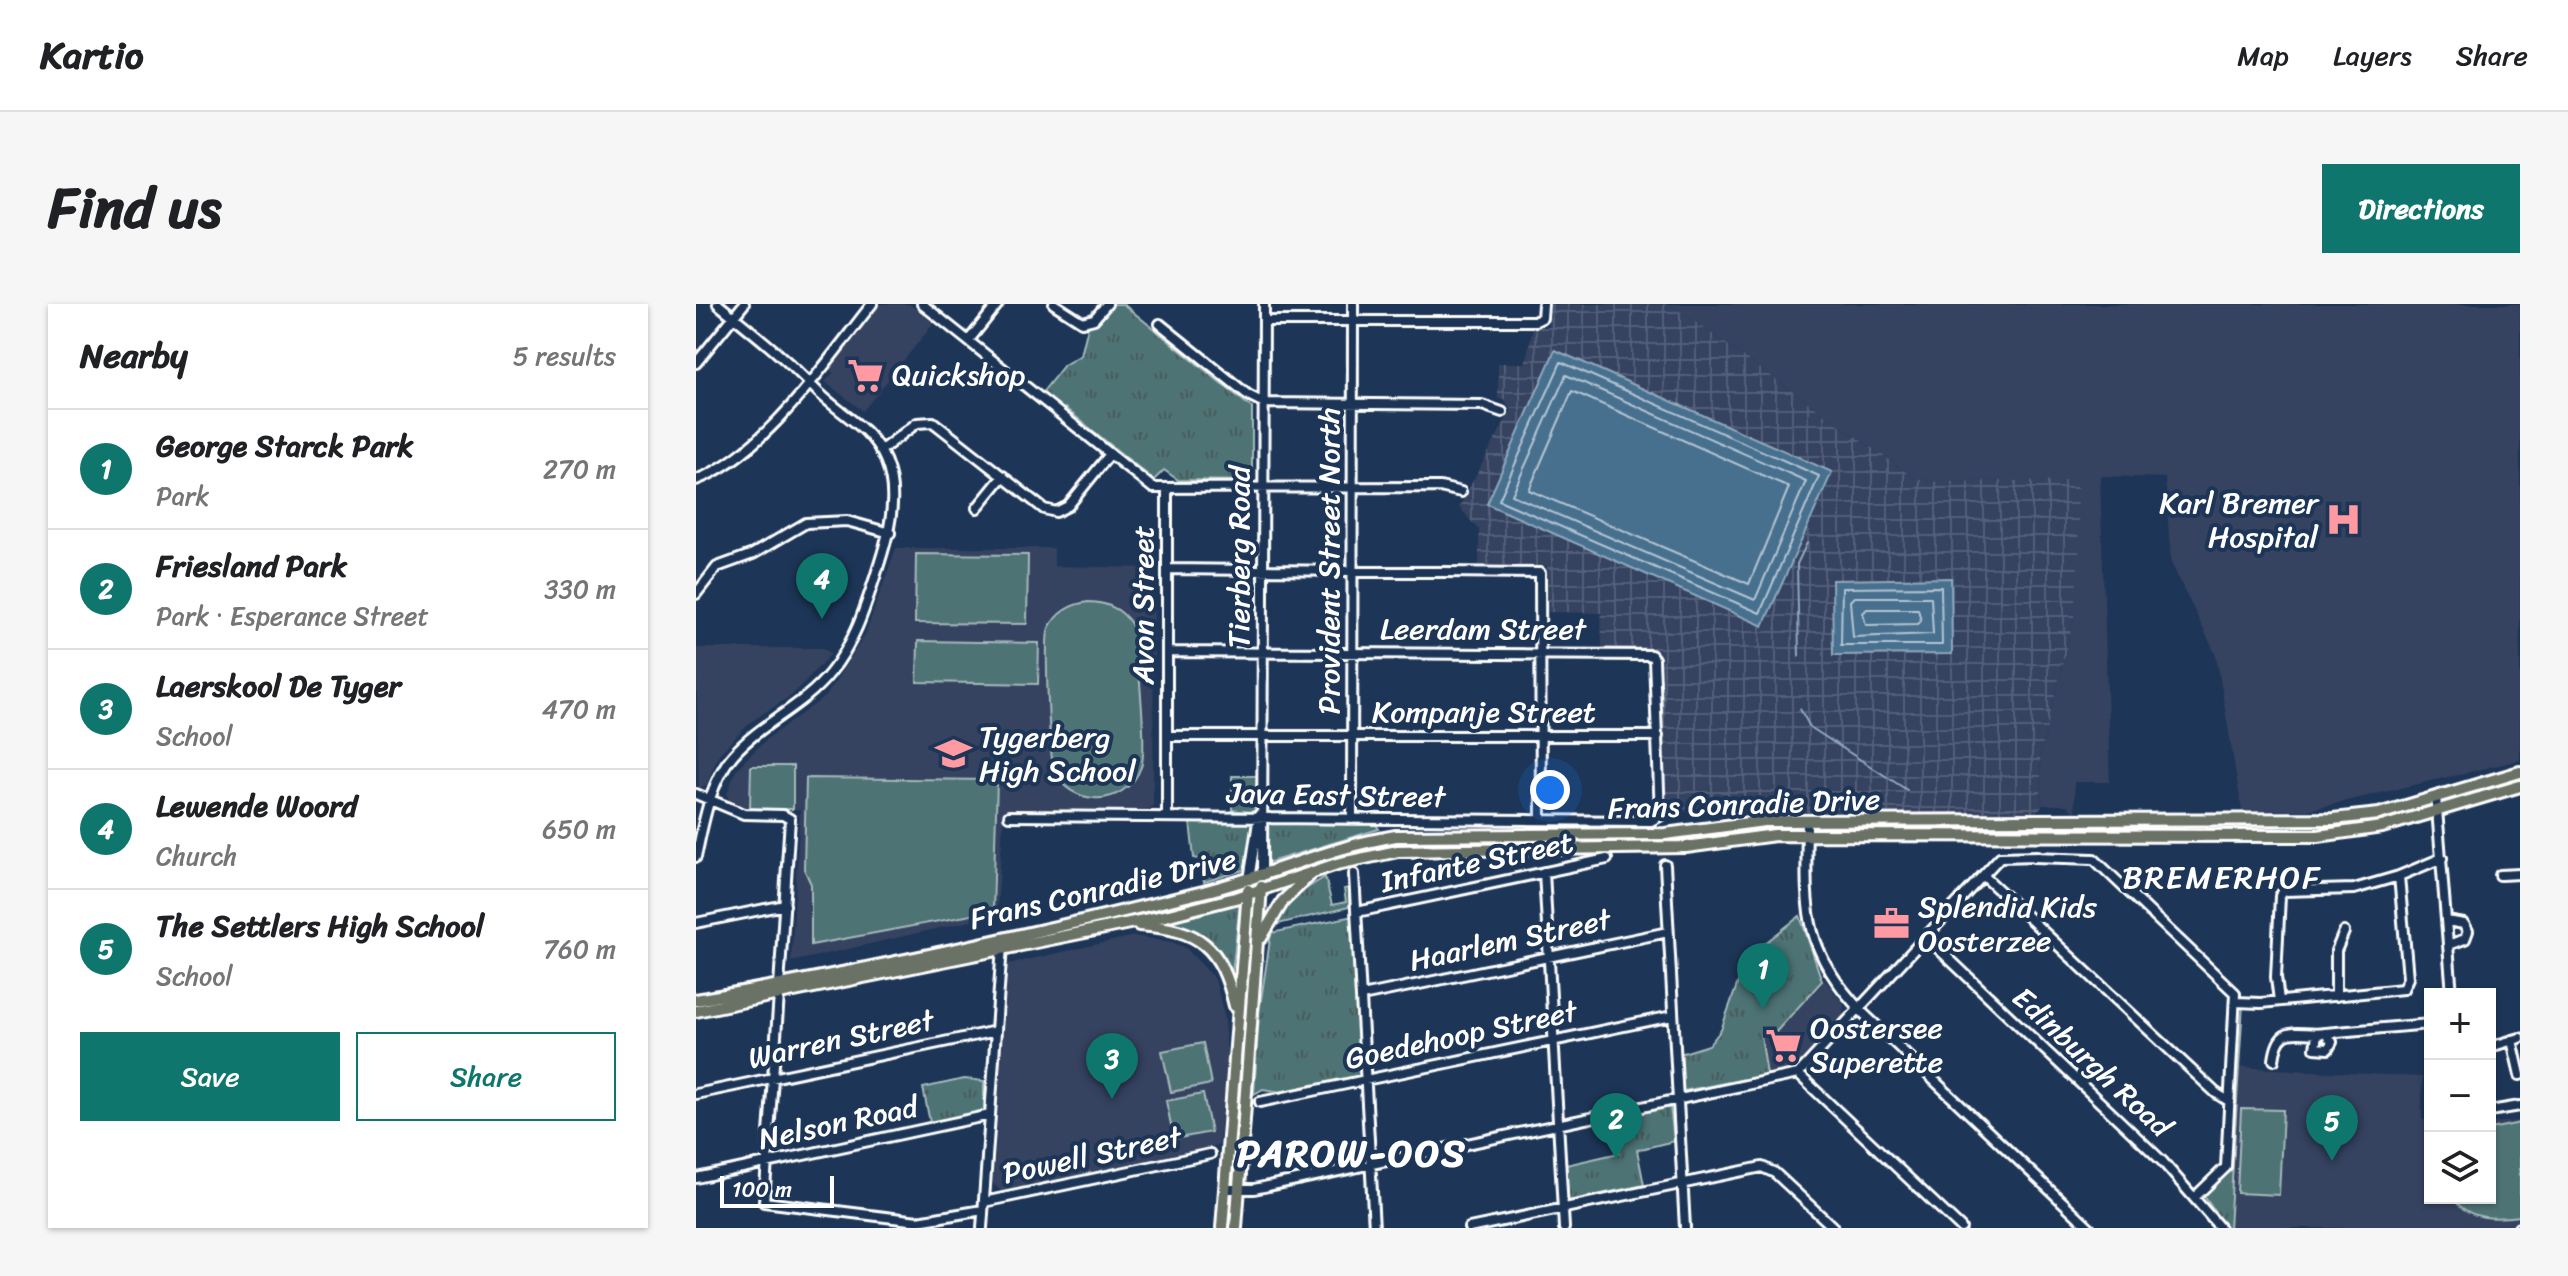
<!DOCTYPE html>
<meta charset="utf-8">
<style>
:root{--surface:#fff;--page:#f6f6f6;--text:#202124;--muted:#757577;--line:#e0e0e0;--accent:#0f766e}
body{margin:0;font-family:Sriracha,sans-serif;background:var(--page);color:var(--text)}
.controls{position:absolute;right:24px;bottom:24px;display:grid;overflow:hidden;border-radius:0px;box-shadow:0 2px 6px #0004}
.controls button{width:72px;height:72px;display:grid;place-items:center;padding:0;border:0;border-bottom:2px solid var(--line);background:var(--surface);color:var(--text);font:40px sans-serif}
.scale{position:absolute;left:24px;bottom:20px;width:114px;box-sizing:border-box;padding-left:8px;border:4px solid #fff;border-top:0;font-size:22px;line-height:28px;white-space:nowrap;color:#fff;-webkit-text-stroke:6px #1d3557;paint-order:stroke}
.you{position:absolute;left:854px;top:486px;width:28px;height:28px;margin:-20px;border:6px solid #fff;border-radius:50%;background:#1a73e8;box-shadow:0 0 0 12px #1a73e833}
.badge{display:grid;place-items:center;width:52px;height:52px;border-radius:50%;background:var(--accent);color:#fff;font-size:26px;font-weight:700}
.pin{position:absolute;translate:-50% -66px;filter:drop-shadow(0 2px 4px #0008)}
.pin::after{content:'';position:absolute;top:42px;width:28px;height:24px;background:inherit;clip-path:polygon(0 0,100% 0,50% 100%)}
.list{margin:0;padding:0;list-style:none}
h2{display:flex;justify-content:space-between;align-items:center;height:104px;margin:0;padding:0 32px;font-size:34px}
h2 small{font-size:26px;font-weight:400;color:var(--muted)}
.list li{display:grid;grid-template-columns:52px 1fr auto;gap:24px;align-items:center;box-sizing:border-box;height:120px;padding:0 32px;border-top:2px solid var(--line)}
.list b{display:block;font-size:30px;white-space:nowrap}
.list p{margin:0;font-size:26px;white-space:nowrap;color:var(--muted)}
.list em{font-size:26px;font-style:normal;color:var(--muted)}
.actions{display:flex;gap:16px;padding:24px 32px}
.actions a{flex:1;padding:18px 0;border:2px solid var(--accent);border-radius:0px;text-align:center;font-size:28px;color:var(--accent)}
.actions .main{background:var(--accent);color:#fff}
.icon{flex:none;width:44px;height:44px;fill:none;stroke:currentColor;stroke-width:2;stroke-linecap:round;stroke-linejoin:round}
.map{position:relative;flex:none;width:1824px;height:924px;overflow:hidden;border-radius:0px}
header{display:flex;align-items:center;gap:48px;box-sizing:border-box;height:112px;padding:0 40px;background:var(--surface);border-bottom:2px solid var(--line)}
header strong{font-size:38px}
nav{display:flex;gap:44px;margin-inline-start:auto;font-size:28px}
.intro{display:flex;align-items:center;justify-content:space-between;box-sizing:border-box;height:192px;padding:0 48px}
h1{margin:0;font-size:56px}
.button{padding:20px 36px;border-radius:0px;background:var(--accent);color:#fff;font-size:28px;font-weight:700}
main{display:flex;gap:48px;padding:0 48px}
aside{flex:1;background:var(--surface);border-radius:0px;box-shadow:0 2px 6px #0004}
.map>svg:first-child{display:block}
.built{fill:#344361}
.industrial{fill:url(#industrial-grid)}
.grass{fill:url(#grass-tufts);stroke:#a6b9ba;stroke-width:2}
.pitch{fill:#4d7375;stroke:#a6b9ba;stroke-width:2}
.water{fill:#476f8f;stroke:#91a9bc;stroke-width:2}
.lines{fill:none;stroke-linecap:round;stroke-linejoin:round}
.shore{stroke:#b5c5d2;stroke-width:2}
.stream{stroke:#91a9bc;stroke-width:2}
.minor-casing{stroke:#fff;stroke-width:14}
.major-casing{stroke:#fff;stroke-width:16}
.minor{stroke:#1d3557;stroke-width:8}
.major{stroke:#6b7165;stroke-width:10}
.labels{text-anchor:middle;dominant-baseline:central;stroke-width:8;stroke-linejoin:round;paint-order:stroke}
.poi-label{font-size:30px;fill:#fff;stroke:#1d3557;text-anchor:start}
.street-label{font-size:30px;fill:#fff;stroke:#1d3557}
.neighbourhood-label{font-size:32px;letter-spacing:2px;fill:#fff;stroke:#1d3557}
.district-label{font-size:38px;font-weight:bold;letter-spacing:2px;fill:#fff;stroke:#1d3557}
</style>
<header>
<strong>Kartio</strong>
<nav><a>Map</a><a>Layers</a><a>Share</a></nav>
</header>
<div class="intro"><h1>Find us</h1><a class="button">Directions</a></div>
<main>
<aside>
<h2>Nearby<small>5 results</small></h2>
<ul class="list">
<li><span class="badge">1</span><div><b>George Starck Park</b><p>Park</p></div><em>270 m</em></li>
<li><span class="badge">2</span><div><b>Friesland Park</b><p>Park · Esperance Street</p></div><em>330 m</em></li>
<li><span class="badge">3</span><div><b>Laerskool De Tyger</b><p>School</p></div><em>470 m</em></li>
<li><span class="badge">4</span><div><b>Lewende Woord</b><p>Church</p></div><em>650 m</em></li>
<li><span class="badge">5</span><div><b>The Settlers High School</b><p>School</p></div><em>760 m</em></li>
</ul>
<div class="actions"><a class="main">Save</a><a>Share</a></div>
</aside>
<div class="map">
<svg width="1824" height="924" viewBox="0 0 1824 924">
<defs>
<pattern id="industrial-grid" width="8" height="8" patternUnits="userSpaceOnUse" patternTransform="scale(2)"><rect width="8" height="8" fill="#344361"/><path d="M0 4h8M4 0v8" fill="none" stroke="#525f79"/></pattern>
<pattern id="grass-tufts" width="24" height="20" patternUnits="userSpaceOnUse" patternTransform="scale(2)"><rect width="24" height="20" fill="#4d7375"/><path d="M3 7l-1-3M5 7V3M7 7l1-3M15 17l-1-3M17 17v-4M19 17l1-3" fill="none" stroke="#4c5a5a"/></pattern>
</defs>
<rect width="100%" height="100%" fill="#1d3557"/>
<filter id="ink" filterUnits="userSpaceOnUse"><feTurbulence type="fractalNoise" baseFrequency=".0125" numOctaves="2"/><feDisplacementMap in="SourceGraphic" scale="16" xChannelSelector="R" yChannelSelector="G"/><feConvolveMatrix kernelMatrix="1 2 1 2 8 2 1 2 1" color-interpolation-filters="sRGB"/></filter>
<g filter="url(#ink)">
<path class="built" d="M184,0H213L238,19L167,107L129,78L137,69L133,64Z
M974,0H1824V456L1612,506L1546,507L1520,351L1475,259L1469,174L1404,172L1414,478H1378L1379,509L1371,501H1346L1344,452L1378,313L1381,177L1237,178L1217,173Z
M200,244H358V262L458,264L457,501L451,507H308L301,606L296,612L95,658L104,506H53L34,499L31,490L40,466L50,455L72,434L130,392L169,331Z
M0,344H127L135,350L96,391L56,417L23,450L10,481L3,484Z
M438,632L476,638L490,644L519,675L529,715L531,756L523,841L305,887L297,880L312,660Z
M1127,674L1148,700L1147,713L1097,765L1071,771L1065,732L1078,730L1125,681Z
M1543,763L1726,773V815L1734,819V894H1794V819L1824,817V924H1533Z"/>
<path class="industrial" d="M853,0H974L1217,173L1237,178L1381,176L1383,249L1378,313L1344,452L1346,503L1338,509L972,508L979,501L970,494L962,346L906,345L905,309L852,308L851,262L783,261V226L763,203L815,106L808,95H802V59H829L837,23H853Z"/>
<path class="grass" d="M415,0H427L556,104V177L482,176L468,166L458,176L369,104L366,107L345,90L368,61L385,51L392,23L404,17Z
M536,472H561L558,509L536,506Z
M494,518L680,521L683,525L508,578L503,555L498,554Z
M1662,519L1677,520L1598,528L1372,523H1578Z
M1133,521L1341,523L1342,525H1123L1124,521Z
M1044,526H1097L978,539L710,540L611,560L662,544L715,536L967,535Z
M629,573L636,601L650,598L648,585L653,584V603L578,621L600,591Z
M544,599L536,670L506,631L466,618Z
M556,600L559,608L538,877L536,870Z
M657,612L665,773L591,789L567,785L558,790L563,709L575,629Z
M1104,612L1126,677L1078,730L1065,732L1071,771L987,787L984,750L1013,741L1025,726L1051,653Z
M1547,700L1533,924H1530L1508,892L1535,865Z
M268,775L288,777V807L234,818L227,784Z
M974,802L978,837L941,846L948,881L872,897L870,861L923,849L916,814Z"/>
<path class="pitch" d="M220,250L332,251L331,320L219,319Z
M392,298C415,298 431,308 440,329C441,355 452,444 445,463C438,483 418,496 398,494C381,493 366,483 359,469C353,456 348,335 353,324C361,308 376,300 392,298Z
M222,337L343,339L342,380L221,378Z
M55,462H97V505H54Z
M110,474L301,476L297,607L115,641V580L108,565Z
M507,739L515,780L475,788L466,747Z
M507,790L515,828L478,835L470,797Z
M1545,805L1587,806L1583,891L1541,889Z
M1824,819V912C1799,915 1773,917 1757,894H1794V825Z"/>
<path class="water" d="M859,46L1136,168L1067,322L791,200Z
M1255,274L1256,350L1137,351L1136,276Z"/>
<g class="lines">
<path class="shore" d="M865,58L1123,172L1064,309L803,196Z
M870,71L1110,177L1059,296L816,191Z
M876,87L1093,183L1053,280L833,186Z
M1245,283L1246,341H1145L1146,284Z
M1158,293H1235L1237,330L1157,333L1154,297Z
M1171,305H1222L1225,317L1222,320L1170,321L1167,309Z"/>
<path class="stream" d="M1103,352L1101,260L1111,239
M1104,405L1114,423L1211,486"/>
<defs>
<path id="minor" d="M226,0L457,184L744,183L765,188
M358,0L386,18L398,15L411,0
M568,17H840L846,14L847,0
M464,20L552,91L568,99L786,101L806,108
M273,36L302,0
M0,59L48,0
M184,147L221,119L237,118L348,205L360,208L372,202L414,150
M0,176C70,149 129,59 176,0
M281,204L307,172
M471,265L844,269L845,516
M0,290L21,263L57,250L110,219L151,217L194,229
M471,432H962
M0,490L48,510L87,511L94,515L83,682
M1740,493L1756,690
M313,512L955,517L964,512L958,355L955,351L471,348
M471,513V185
M656,515L657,0
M1111,517C1110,602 1104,643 1167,709L1394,924
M0,553C7,521 14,477 37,451C65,419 107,403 134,369C158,340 169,304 180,270C196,221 211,168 169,127C153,112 133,100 118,84C89,53 55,27 22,0
M1338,553L1398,555L1539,689L1530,863L1500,892
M969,561L989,924
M848,568L868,924
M658,570L678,924
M1804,571L1824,570
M566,572L568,0
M1289,573L1520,789L1534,798
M553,576L563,511
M661,608L911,555
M1751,617L1768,620L1772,627L1769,635L1752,641
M0,619L89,601
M1230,633L1467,858L1524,924
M83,691L68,898L222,917L287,906
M666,692L972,628
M1640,692V647L1648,628
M1583,697L1580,673L1584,592L1588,587L1658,585L1703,572L1746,554
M1540,698L1565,699L1707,685L1712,674L1703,572
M1629,729L1734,720
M1816,736L1824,771
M1794,743L1824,734
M1578,756C1583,717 1602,733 1629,729L1636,738L1632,745L1619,744L1621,731
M1102,770L1265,924
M0,790L300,727
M564,798L976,712
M1794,807L1824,802
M0,874L294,811
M529,885H558L1102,770L1304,553L1342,552
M288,898L514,850
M286,924L306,642
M773,924L1066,863L1079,869L1138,924
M1823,924H1824"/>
<path id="major" d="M443,621C504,625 525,642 539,702
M565,634L587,597L614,571
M0,696C170,667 340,629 507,588C572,572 633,543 700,532L969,530L1068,517L1637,515L1683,510L1824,468
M0,707L473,611L543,593L641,560L702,547L990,543L1079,531L1622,532L1686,523L1824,482
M526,924L552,586
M540,924L565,583"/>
</defs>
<use href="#minor" class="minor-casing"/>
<use href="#major" class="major-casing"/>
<use href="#minor" class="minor"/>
<use href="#major" class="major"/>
</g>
</g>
<defs>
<symbol id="supermarket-bare" viewBox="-9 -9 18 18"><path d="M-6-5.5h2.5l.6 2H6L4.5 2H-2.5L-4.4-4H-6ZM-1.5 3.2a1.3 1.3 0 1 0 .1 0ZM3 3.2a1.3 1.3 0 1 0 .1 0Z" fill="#ff9aa2" stroke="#1d3557" stroke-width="2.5" paint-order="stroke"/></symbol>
<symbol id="hospital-bare" viewBox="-9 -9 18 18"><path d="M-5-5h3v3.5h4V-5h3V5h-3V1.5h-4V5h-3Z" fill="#ff9aa2" stroke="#1d3557" stroke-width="2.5" paint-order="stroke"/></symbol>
<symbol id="school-bare" viewBox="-9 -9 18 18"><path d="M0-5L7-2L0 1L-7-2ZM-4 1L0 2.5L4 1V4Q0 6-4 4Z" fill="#ff9aa2" stroke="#1d3557" stroke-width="2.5" paint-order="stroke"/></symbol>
<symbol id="office-bare" viewBox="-9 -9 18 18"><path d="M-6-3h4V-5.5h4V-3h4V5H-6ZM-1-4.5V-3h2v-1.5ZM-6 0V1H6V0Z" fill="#ff9aa2" stroke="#1d3557" stroke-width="2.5" paint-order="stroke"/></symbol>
</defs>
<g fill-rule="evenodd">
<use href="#supermarket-bare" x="144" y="46" width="51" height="51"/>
<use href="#hospital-bare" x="1622" y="190" width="51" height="51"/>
<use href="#school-bare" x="232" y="424" width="51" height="51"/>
<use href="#office-bare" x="1170" y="594" width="51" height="51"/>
<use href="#supermarket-bare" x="1062" y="716" width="51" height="51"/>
</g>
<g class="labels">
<g class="poi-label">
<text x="196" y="71">Quickshop</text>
<text x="1622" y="199" text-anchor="end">Karl Bremer<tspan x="1622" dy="34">Hospital</tspan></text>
<text x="283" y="433">Tygerberg<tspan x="283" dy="34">High School</tspan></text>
<text x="1222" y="603">Splendid Kids<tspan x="1222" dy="34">Oosterzee</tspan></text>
<text x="1114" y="724">Oostersee<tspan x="1114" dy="34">Superette</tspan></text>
</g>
<g class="street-label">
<text transform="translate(543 253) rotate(-90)">Tierberg Road</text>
<text transform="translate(633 257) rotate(-90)">Provident Street North</text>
<text transform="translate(447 301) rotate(-90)">Avon Street</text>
<text x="787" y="325">Leerdam Street</text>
<text x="788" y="408">Kompanje Street</text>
<text transform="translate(640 491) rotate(1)">Java East Street</text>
<text transform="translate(1048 500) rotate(-2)">Frans Conradie Drive</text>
<text transform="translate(781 558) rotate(-12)">Infante Street</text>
<text transform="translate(407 585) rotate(-13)">Frans Conradie Drive</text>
<text transform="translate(814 636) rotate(-12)">Haarlem Street</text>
<text transform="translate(765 731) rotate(-12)">Goedehoop Street</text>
<text transform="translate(145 735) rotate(-12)">Warren Street</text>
<text transform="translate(1396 758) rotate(43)">Edinburgh Road</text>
<text transform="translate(142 819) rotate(-12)">Nelson Road</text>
<text transform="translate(396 851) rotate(-12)">Powell Street</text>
</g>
<g class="neighbourhood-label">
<text x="1526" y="573">BREMERHOF</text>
</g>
<g class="district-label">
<text x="656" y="849">PAROW-OOS</text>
</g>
</g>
</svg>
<div class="controls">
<button>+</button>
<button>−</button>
<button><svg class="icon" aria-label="layers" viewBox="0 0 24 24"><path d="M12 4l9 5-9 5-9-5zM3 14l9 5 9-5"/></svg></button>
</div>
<div class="scale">100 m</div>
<div class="you"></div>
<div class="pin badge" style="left:1067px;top:705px">1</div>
<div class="pin badge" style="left:920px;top:855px">2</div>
<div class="pin badge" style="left:416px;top:795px">3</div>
<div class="pin badge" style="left:126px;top:315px">4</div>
<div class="pin badge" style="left:1636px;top:857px">5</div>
</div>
</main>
